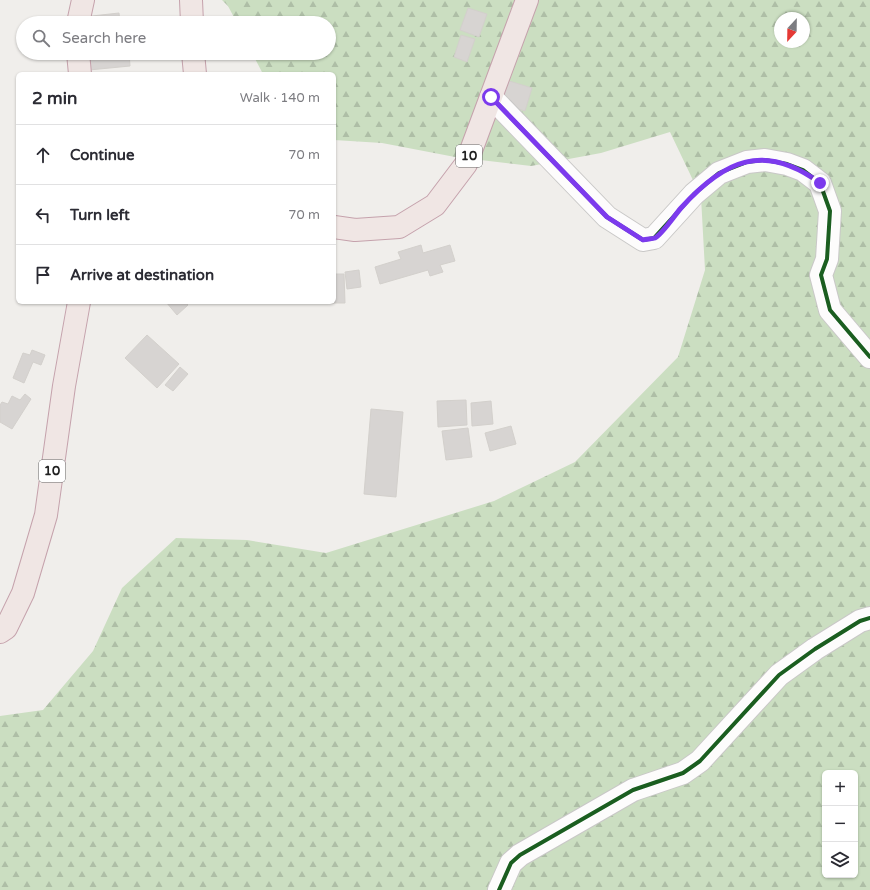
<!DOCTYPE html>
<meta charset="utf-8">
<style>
:root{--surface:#fff;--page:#f7f7f7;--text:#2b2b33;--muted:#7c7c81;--line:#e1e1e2}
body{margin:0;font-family:"Varela Round",sans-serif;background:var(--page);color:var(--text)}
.controls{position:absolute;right:12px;bottom:12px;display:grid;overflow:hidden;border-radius:6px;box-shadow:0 1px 3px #0004}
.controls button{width:36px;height:36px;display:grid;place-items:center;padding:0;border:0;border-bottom:1px solid var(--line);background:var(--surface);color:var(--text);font:20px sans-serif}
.compass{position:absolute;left:774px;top:12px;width:36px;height:36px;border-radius:50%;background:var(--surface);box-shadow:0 1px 3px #0004;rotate:202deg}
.stop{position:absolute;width:12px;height:12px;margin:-9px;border:3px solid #7c3aed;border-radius:50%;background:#fff}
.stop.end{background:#7c3aed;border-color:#fff;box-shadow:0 1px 4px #0008}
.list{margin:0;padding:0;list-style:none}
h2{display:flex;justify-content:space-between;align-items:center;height:52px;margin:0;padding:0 16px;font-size:17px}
h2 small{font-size:13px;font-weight:400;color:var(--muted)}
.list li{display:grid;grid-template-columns:26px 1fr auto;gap:12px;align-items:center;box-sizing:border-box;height:60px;padding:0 16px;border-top:1px solid var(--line)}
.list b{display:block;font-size:15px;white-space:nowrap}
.list em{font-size:13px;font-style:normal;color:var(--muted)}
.icon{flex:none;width:22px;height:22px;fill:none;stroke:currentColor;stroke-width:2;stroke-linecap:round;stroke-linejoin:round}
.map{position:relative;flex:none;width:870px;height:890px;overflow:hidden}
.search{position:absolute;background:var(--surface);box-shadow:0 1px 3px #0004;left:16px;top:16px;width:320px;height:44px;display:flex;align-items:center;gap:10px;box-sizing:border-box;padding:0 14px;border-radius:22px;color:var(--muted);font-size:15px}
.panel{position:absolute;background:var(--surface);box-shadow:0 1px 3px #0004;left:16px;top:72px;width:320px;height:232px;border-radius:6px}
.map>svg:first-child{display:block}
.forest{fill:url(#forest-firs);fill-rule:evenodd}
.building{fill:#d7d4d2;stroke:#d3d0cc}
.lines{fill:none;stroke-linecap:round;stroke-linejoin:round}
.minor-casing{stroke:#c9c8c7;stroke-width:24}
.trunk-casing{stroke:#c5a2ac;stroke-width:24}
.minor{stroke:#fdfcfc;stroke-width:22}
.trunk{stroke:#f0e6e4;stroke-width:22}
.cycleway-casing{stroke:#fff;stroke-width:6}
.cycleway{stroke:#1b5e20;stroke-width:4}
.route{stroke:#7c3aed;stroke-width:5}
.labels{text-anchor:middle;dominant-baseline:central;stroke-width:4;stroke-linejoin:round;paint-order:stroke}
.shield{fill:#fff;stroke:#646464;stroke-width:1}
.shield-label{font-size:13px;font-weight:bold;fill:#222}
</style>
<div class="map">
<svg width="870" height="890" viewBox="0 0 870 890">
<defs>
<pattern id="forest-firs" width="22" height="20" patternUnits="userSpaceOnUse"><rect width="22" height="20" fill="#cbdec1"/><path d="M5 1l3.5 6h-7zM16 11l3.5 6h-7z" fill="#aebea6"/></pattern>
</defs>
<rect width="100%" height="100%" fill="#f0eeeb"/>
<path class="forest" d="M222,0H870V890H0V716L43,710L93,651L122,588L176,538L247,540L326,553L494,501L575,462L678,357L705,270L701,197L670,132L601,153L531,166L455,157L382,143L334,140V74H263L252,53H329V23H237L228,6ZM780,18H804V42H780ZM825,773H855V875H825Z"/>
<path class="building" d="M468,8L487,14L479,37L460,30Z
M119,13L120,23H93L92,16Z
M461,35L475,39L467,62L454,57Z
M94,53H129L130,66L89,70L87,57H95Z
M506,80L532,88L525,111L499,103Z
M421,245L423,253L450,245L455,261L440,265L443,272L430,276L428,270L380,284L375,267L401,259L398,252Z
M359,270L361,287L347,289L345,272Z
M334,274H344L345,303H325L334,302Z
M166,302H185L188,305L177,315Z
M147,335L179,364L157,388L125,358Z
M32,350L45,355L41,365L33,362L24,383L13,378L23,353L30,355Z
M180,367L188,374L173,391L165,385Z
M25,394L31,399L12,429L0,422V405L2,402L8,404L12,396L20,400Z
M466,400L467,425L438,427L437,401Z
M491,401L493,424L472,426L471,403Z
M371,409L403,412L396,497L364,494Z
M511,426L516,444L490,451L485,433Z
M468,428L472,457L446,460L442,431Z"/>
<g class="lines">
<defs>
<path id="minor" d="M491,97L607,217L643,240L654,238L694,194L719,173L747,162L765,160L787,164L803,170L820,183L830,211L827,259L821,275L830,310L870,357
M499,890L511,863L520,855L633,790L683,773L700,761L779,675L815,649L860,621L870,618"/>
<path id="trunk" d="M191,0L192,23
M78,23L83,0
M78,53L80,74
M193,53L195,74
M334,227L355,230L399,227L435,205L466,164L527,0
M0,632L6,628L23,593L46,515L64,386L79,302"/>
</defs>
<use href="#minor" class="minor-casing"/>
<use href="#trunk" class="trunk-casing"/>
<use href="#minor" class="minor"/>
<use href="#trunk" class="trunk"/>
<defs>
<path id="cycleway" d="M491,97L607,217L643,240L654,238L694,194L719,173L747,162L765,160L787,164L803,170L820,183L830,211L827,259L821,275L830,310L870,357
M499,890L511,863L520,855L633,790L683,773L700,761L779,675L815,649L860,621L870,618"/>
</defs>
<use href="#cycleway" class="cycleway-casing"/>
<use href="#cycleway" class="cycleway"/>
</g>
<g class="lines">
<path class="route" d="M491,97L607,217L643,240C646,239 652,239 655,238C663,233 674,216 681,208C724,160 764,142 820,183"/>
</g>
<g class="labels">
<g class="shield">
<rect x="456" y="145" width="26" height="22" rx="3"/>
<rect x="39" y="460" width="26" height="22" rx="3"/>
</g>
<g class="shield-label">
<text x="469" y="156">10</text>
<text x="52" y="471">10</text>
</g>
</g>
</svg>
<div class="controls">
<button>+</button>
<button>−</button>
<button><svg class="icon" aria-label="layers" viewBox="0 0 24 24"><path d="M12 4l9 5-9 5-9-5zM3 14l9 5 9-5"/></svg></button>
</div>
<svg class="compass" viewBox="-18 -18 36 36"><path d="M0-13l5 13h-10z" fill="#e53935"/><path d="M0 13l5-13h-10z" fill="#7c7c81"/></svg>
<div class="stop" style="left:491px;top:97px"></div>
<div class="stop end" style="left:820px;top:183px"></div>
<div class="search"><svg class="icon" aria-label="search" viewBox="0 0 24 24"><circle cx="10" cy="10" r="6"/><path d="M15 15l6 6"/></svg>Search here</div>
<section class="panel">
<h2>2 min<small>Walk · 140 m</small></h2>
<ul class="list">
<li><svg class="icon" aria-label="ahead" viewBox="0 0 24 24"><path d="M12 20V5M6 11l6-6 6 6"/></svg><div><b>Continue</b></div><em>70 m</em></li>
<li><svg class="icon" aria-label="left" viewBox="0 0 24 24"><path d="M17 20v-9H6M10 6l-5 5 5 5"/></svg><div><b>Turn left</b></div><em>70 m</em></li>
<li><svg class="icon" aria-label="arrive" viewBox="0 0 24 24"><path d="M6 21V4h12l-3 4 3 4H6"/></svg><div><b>Arrive at destination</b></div></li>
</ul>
</section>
</div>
